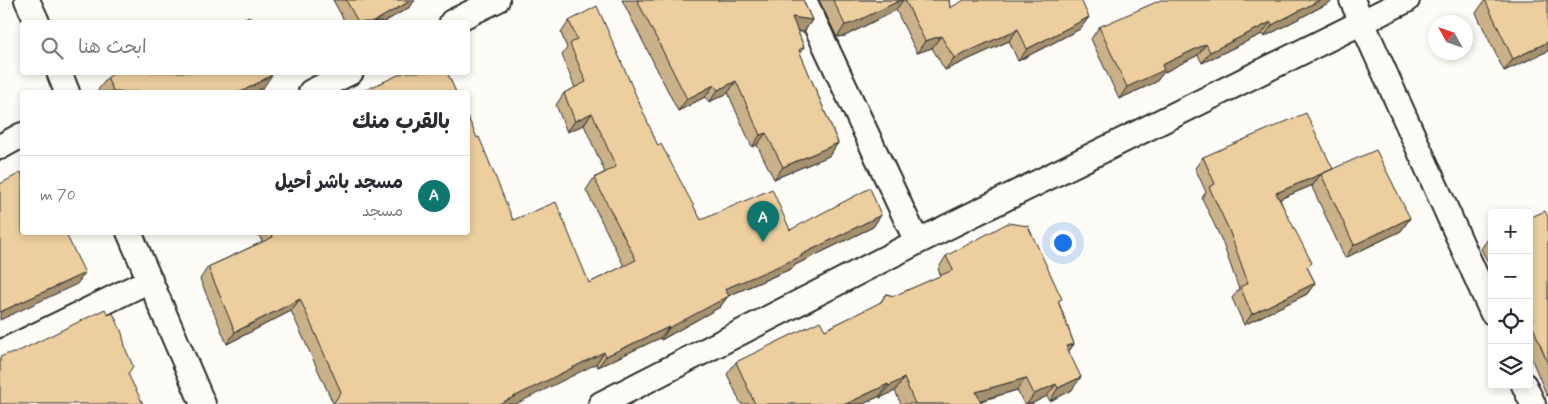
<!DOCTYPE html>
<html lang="ar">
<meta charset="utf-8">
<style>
:root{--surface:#fff;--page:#f7f7f7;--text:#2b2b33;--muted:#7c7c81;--line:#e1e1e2;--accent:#0f766e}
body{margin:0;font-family:Mynerve,"Playpen Sans Arabic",sans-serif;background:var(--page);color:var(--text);direction:rtl}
.controls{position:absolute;right:15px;bottom:15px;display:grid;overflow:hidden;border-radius:5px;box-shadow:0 2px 8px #0003}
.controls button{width:45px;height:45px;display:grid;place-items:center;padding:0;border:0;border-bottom:1px solid var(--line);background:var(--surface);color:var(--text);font:25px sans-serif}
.compass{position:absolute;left:1428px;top:15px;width:45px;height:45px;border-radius:50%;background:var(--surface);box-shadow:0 2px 8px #0003;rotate:310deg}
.you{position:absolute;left:1062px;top:242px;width:18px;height:18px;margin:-12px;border:4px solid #fff;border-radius:50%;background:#1a73e8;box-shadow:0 0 0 8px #1a73e833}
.badge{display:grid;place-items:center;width:32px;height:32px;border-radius:50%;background:var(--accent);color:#fff;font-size:16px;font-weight:700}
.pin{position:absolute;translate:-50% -41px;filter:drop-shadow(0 1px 2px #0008)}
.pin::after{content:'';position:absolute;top:26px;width:18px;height:15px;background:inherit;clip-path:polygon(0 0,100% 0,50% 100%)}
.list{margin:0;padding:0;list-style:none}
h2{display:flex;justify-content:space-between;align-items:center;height:65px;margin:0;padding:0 20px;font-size:21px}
h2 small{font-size:16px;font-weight:400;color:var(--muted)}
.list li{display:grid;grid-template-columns:32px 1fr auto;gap:15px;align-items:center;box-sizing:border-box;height:80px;padding:0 20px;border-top:1px solid var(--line)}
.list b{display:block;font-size:19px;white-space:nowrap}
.list p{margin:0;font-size:16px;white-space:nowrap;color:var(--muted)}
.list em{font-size:16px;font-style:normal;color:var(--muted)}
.icon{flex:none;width:28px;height:28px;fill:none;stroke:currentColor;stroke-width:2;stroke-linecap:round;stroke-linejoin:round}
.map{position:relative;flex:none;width:1548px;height:404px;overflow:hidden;direction:ltr}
.search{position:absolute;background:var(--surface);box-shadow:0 2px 8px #0003;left:20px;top:20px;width:450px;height:55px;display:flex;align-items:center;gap:12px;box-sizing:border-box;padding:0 18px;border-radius:5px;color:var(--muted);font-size:19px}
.panel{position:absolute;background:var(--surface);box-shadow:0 2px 8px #0003;left:20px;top:90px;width:450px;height:145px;border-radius:5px;direction:rtl}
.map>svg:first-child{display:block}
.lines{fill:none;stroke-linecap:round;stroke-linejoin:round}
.minor-casing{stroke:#2b2b2b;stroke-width:28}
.minor{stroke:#fdfcf7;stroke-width:24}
.wall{fill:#cbb189;stroke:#2b2b2b}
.shaded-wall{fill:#a5906f;stroke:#2b2b2b}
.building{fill:#ecce9f;stroke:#2b2b2b}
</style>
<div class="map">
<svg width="1548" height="404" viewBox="0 0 1548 404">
<rect width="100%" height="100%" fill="#fdfcf7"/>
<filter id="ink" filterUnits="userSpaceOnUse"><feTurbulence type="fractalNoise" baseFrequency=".02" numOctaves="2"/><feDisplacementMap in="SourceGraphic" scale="10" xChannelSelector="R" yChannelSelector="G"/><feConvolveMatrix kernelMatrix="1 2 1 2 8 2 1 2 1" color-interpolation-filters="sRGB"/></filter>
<g filter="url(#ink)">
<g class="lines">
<defs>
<path id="minor" d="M27,0L37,22
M804,0L917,242
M1352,0L1492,312
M452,22L497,0
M59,72L67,92
M311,92L351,72
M0,147L22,135
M129,232L203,404
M0,353L150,280
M1524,385L1533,404
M601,404L917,242L1407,0"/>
</defs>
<use href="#minor" class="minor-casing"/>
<use href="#minor" class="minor"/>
</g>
<path class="wall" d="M333,0H415L410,7L384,22H345Z
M622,0H803L812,20L804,32H798L804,47L800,53L838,143L829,156L774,179L757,145L752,147L728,93L709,102L705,97L678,111Z
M819,0H949L950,8L1089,17L1080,29L1018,61L1009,41L945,70L932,48L917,53L896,10L845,36L837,37Z
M1334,0L1264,37L1262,34L1202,63L1198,55L1163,73L1156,82L1119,99L1091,39L1099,27Z
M1485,0L1548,51L1504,71L1476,13Z
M569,21L658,146L701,220L790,230L881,215L873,227L795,265L793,268L728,296L720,307L661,340L660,338L598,367L596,364L333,403L291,311L227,344L200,279L208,267L262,242L258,232H468L513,220L589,283L624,266L586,190L594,178L605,172L584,125L567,132L556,105L564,93L575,88L562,55L567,48L561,33Z
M107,78L263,88L255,92H99L98,90Z
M1203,157L1333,169L1410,218L1401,231L1345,258L1312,187L1313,185L1280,199L1308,269L1315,283L1307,294L1244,325L1232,298L1239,289L1222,241L1202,198L1206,192L1195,168Z
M1548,217V396H1547L1529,353V218Z
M1492,235V270L1481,249L1490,236Z
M946,256L1059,303L1074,344L1069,351L1072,390L1050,401L1047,396L1031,404H1024L1017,390L981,401L982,404H901L895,391L880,398V396L863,404H741L727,374L736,362L825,330L880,303L886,294L894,296L941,276L938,269Z"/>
<path class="shaded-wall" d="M412,0H415L410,7L384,22H373Z
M901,0H903L896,10L845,36L837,37L845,25Z
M1320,0H1334L1264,37L1272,25Z
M792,17L812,20L804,32L784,29Z
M1089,17L1080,29L1018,61L1027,49Z
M1271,22L1262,34L1202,63L1210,52Z
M1018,29L1009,41L945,70L954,58Z
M941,36L932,48L917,53L925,41Z
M1548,42V51L1504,71L1513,59Z
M1206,44L1198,55L1163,73L1156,82L1119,99L1127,87L1162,65Z
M272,75L263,88L255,92H241Z
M736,81L728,93L709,102L718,90Z
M714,85L705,97L678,111L687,99Z
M592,113L584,125L567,132L575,121Z
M766,133L757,145L752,147L760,135Z
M838,143L829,156L774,179L783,167Z
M1333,169L1321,174L1313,185L1268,204L1276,193Z
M881,215L873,227L795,265L793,268L728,296L720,307L661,340L669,328L725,289L801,255Z
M1410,218L1401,231L1345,258L1354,245Z
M85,273L77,284L0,320V312Z
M1315,283L1307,294L1244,325L1252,314Z
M300,299L291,311L227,344L235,332Z
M669,327L660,338L598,367L606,356Z
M1074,344L1065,356L1066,346Z
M604,352L596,364L516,404H499Z
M1081,377L1072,390L1050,401L1058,388Z
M904,378L895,391L880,398L889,386Z
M1026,378L1017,390L968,404L976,392Z
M888,384L880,396L863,404H846Z
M1056,384L1047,396L1031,404H1027L1034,394Z"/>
<path class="building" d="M346,0H412L373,22H358Z
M637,0H803L812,20L792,17L804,47L799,50L838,143L783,167L766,133L760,135L736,81L718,90L714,85L687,99Z
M833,0H901L853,23L845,25Z
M905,0H949L950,8L964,0H1081L1089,17L1027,49L1018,29L954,58L941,36L925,41Z
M1161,0H1320L1272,25L1271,22L1210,52L1206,44L1162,65L1164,70L1127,87L1099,27Z
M1485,0H1548V42L1513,59Z
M597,6L658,146L661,144L701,220L772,189L790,230L870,188L881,215L801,255L802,256L725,289L729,296L669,328V327L606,356L604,352L526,391L499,404H333L341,392L300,299L235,332L208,267L273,237L271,232H468V117L477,138L479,137L513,220L556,202L589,283L636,260L594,178L616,167L592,113L575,121L564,93L586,82L570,44L577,39L569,21Z
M249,16L252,22H237Z
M116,72H271L272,75L241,92H114L107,78Z
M405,72H447L456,92H361Z
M1306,113L1333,169L1276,193L1312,263L1307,267L1315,283L1252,314L1240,287L1248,283L1229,230L1209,187L1215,184L1203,157Z
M1376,150L1410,218L1354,245L1321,174Z
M22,172V232H65L85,273L0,312V184Z
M1545,211L1548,217V364L1531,322L1533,321L1529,313V218Z
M1008,223L1028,226L1062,299L1058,301L1074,344L1066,346L1081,377L1058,388L1056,384L1034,394L1026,378L976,392L982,404H915L904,378L889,386L888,384L846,404H755L736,362L820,321L825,330L881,302L886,294L894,296L953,270L946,256Z
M105,309L108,315L113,313L122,333L126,350L133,366L128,374L143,404H0V357L7,354L15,353Z"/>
</g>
</svg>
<div class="controls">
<button>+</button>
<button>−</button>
<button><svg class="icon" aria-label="locate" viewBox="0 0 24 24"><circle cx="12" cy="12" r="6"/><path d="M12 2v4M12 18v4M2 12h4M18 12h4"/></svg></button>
<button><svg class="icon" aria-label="layers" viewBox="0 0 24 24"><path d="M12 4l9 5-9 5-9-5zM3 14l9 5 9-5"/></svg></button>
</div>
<svg class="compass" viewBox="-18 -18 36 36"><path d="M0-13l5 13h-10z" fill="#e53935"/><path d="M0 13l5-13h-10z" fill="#7c7c81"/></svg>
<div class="you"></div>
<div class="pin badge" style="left:763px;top:242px">A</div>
<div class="search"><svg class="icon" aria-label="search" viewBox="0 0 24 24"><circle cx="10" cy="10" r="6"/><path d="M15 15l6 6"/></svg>ابحث هنا</div>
<section class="panel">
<h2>بالقرب منك<small></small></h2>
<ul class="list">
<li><span class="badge">A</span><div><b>مسجد باشر أحيل</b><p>مسجد</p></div><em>70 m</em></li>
</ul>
</section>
</div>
